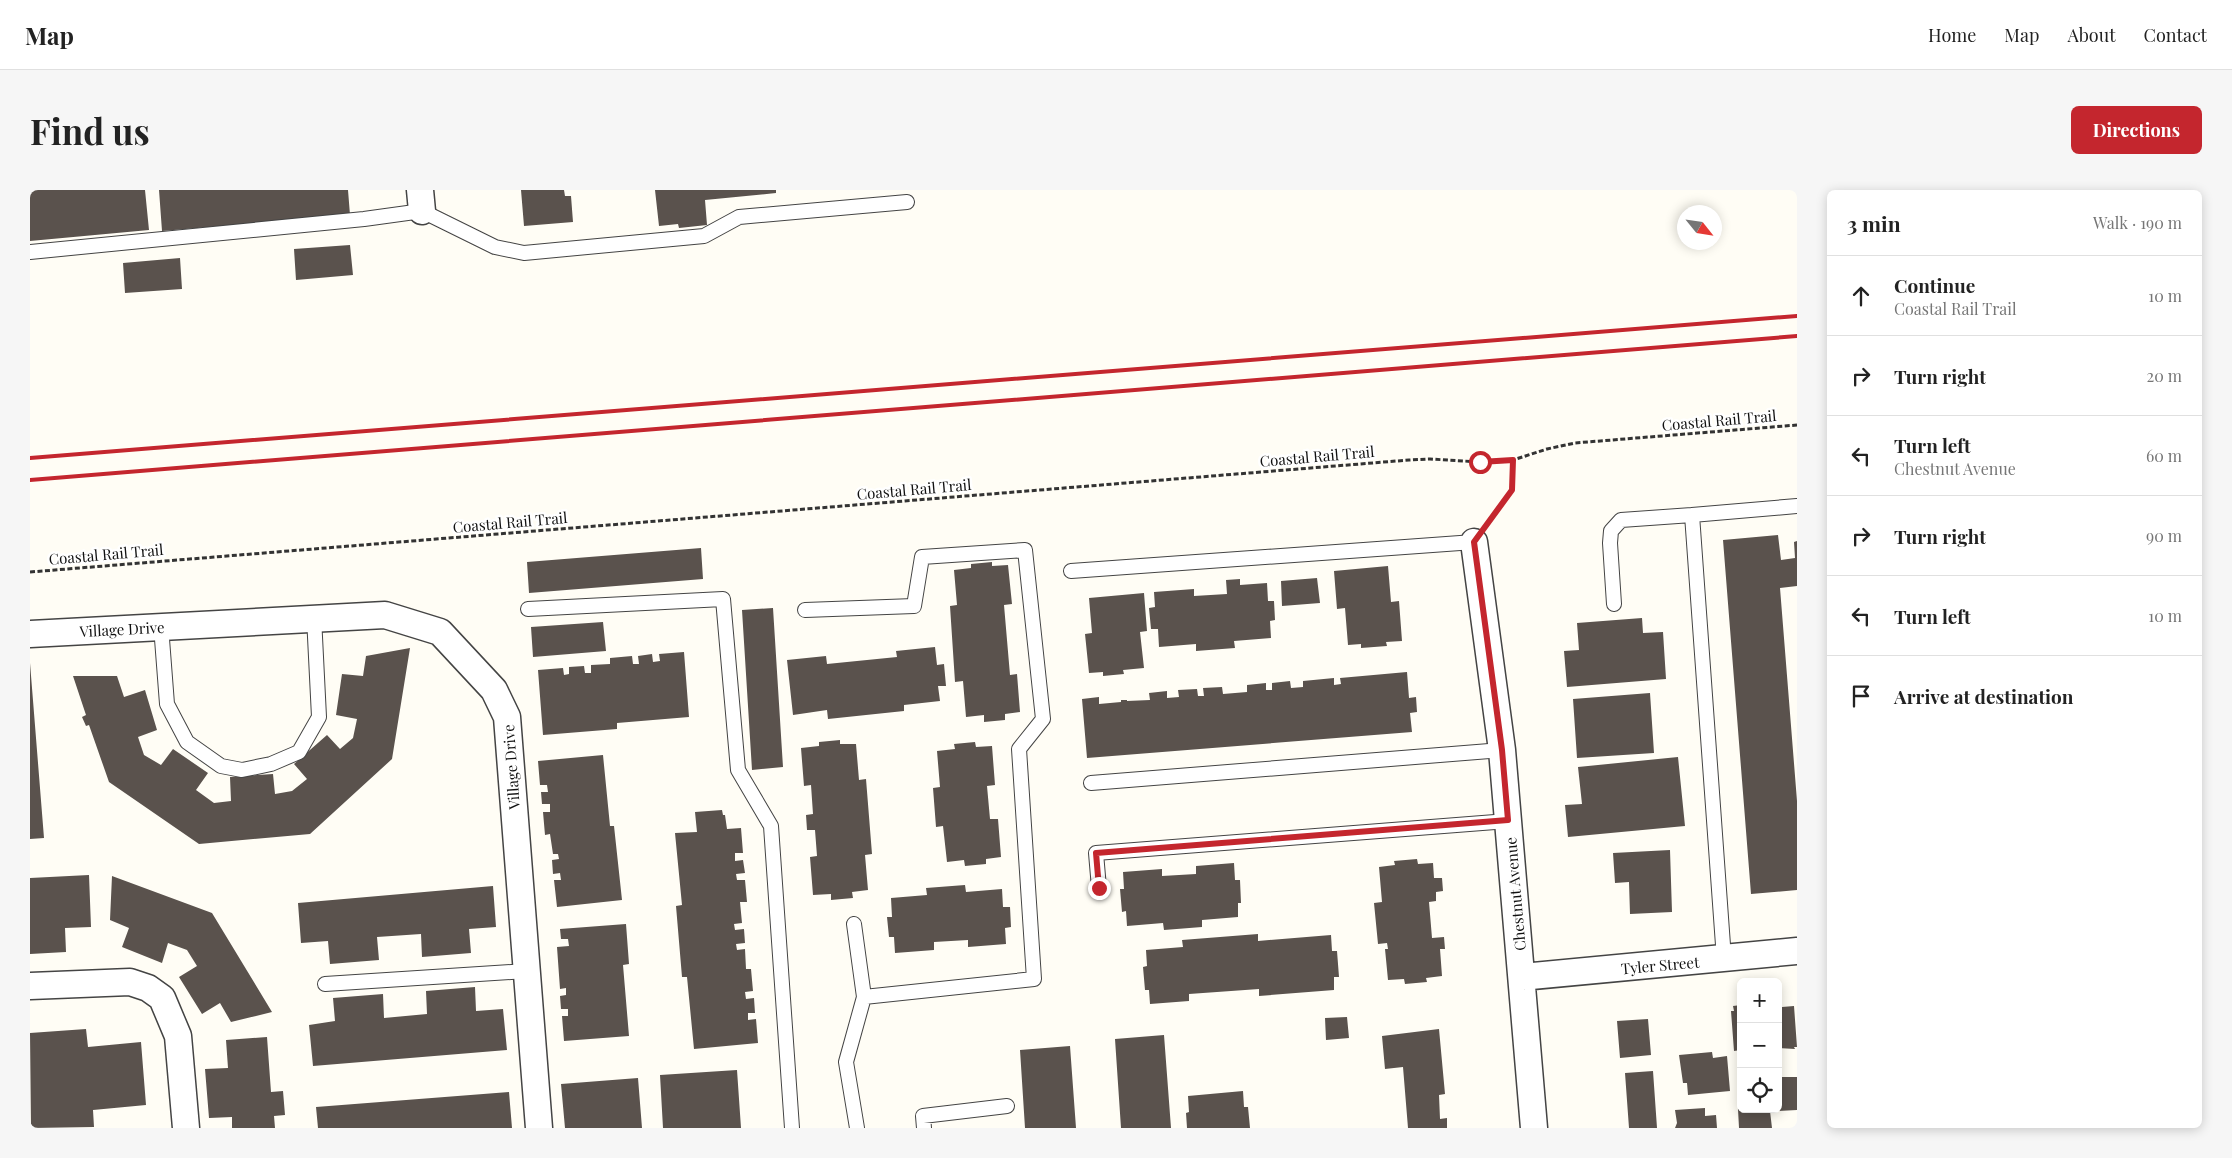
<!DOCTYPE html>
<meta charset="utf-8">
<style>
:root{--surface:#fff;--page:#f6f6f6;--text:#222;--muted:#767676;--line:#e0e0e0;--accent:#c4262e}
body{margin:0;font-family:"Playfair Display",serif;background:var(--page);color:var(--text)}
.controls{position:absolute;right:15px;bottom:15px;display:grid;overflow:hidden;border-radius:8px;box-shadow:0 2px 12px #0003}
.controls button{width:45px;height:45px;display:grid;place-items:center;padding:0;border:0;border-bottom:1px solid var(--line);background:var(--surface);color:var(--text);font:25px sans-serif}
.compass{position:absolute;left:1647px;top:15px;width:45px;height:45px;border-radius:50%;background:var(--surface);box-shadow:0 2px 12px #0003;rotate:120deg}
.stop{position:absolute;width:15px;height:15px;margin:-11px;border:4px solid #c4262e;border-radius:50%;background:#fff}
.stop.end{background:#c4262e;border-color:#fff;box-shadow:0 1px 5px #0008}
.list{margin:0;padding:0;list-style:none}
h2{display:flex;justify-content:space-between;align-items:center;height:65px;margin:0;padding:0 20px;font-size:21px}
h2 small{font-size:16px;font-weight:400;color:var(--muted)}
.list li{display:grid;grid-template-columns:32px 1fr auto;gap:15px;align-items:center;box-sizing:border-box;height:80px;padding:0 20px;border-top:1px solid var(--line)}
.list b{display:block;font-size:19px;white-space:nowrap}
.list p{margin:0;font-size:16px;white-space:nowrap;color:var(--muted)}
.list em{font-size:16px;font-style:normal;color:var(--muted)}
.icon{flex:none;width:28px;height:28px;fill:none;stroke:currentColor;stroke-width:2;stroke-linecap:round;stroke-linejoin:round}
.map{position:relative;flex:none;width:1767px;height:938px;overflow:hidden;border-radius:8px}
header{display:flex;align-items:center;gap:30px;box-sizing:border-box;height:70px;padding:0 25px;background:var(--surface);border-bottom:1px solid var(--line)}
header strong{font-size:24px}
nav{display:flex;gap:28px;margin-inline-start:auto;font-size:18px}
.intro{display:flex;align-items:center;justify-content:space-between;box-sizing:border-box;height:120px;padding:0 30px}
h1{margin:0;font-size:35px}
.button{padding:12px 22px;border-radius:8px;background:var(--accent);color:#fff;font-size:18px;font-weight:700}
main{display:flex;gap:30px;padding:0 30px}
aside{flex:1;background:var(--surface);border-radius:8px;box-shadow:0 2px 12px #0003}
.map>svg:first-child{display:block}
.building{fill:#5a524d}
.lines{fill:none;stroke-linecap:round;stroke-linejoin:round}
.service-casing{stroke:#444;stroke-width:16}
.minor-casing{stroke:#444;stroke-width:29}
.path{stroke:#333;stroke-width:3;stroke-dasharray:5 2.5;stroke-linecap:butt}
.service{stroke:#fff;stroke-width:14}
.minor{stroke:#fff;stroke-width:26}
.rail{stroke:#c4262e;stroke-width:4}
.route{stroke:#c4262e;stroke-width:6}
.labels{text-anchor:middle;dominant-baseline:central;stroke-width:5;stroke-linejoin:round;paint-order:stroke}
.street-label{font-size:15px;fill:#111;stroke:#fff}
</style>
<header>
<strong>Map</strong>
<nav><a>Home</a><a>Map</a><a>About</a><a>Contact</a></nav>
</header>
<div class="intro"><h1>Find us</h1><a class="button">Directions</a></div>
<main>
<div class="map">
<svg width="1767" height="938" viewBox="0 0 1767 938">
<rect width="100%" height="100%" fill="#fffdf5"/>
<path class="building" d="M0,0H115L119,40L0,51Z
M129,0H318L320,25L132,41Z
M491,0H534L535,6H541L543,32L494,36Z
M625,0H746V3L675,10L677,35L649,38L648,34L629,36Z
M320,55L323,85L266,90L264,59Z
M150,68L152,99L95,103L93,73Z
M1748,345L1751,370L1765,368L1764,352L1767,351V396L1750,398L1767,611V700L1721,704L1693,350Z
M671,358L673,389L499,403L497,372Z
M962,372V376L978,375L982,414L974,415L980,485L987,484L990,522L975,524V530L954,532V525L936,527L933,491L925,492L920,416L927,415L924,380L941,378V374Z
M1358,376L1361,412L1369,411L1372,451L1356,452L1357,456L1331,458V454L1318,455L1315,418L1307,419L1304,381Z
M1287,388L1290,413L1252,416L1251,391Z
M1210,389V395L1237,393L1238,411H1244L1245,430L1240,431L1241,448L1204,451L1205,458L1166,461V454L1129,457L1128,439H1121L1119,418L1125,417L1124,402L1164,399V406L1197,404L1196,390Z
M1114,403L1117,441L1110,442L1114,478L1093,480L1094,484L1073,486V482L1059,483L1055,444L1062,443L1059,408Z
M743,418L753,577L722,580L712,420Z
M1612,428L1613,443L1633,442L1636,489L1537,497L1534,461L1549,460L1547,433Z
M573,432L576,461L503,467L501,437Z
M905,457L907,475L914,474L916,496H908L910,511L874,515V521L798,529L797,520L763,525L757,470L796,466L797,474L867,467L866,461Z
M380,458L362,569L280,644L169,654L79,592L59,535L56,536L52,527L56,525L43,486H87L94,507L115,500L127,540L108,547L114,565L131,575L143,559L178,583L166,600L184,613L201,611L200,587L243,584L245,604L262,601L277,589L264,574L297,545L310,559L323,548L327,529L306,525L312,484L333,486L336,466Z
M654,462L659,527L587,533V539L513,545L508,480L533,478L534,485L539,484V477L554,476L555,483H561V475L580,474V468L602,466L603,474H609L608,466L622,464L623,472L630,471L629,464Z
M0,473L14,648L0,649Z
M1377,482L1379,508L1386,507L1387,522L1380,523L1382,542L1057,568L1052,509L1069,507V514L1091,512V510H1097V511L1120,510L1119,503L1137,501V508L1149,507L1148,500L1167,499L1168,506H1174L1173,498L1192,497L1193,504L1217,502V495L1236,493V500H1242V493L1260,491L1261,498L1273,497V491L1304,488V495L1311,494L1310,488Z
M1620,503L1624,563L1547,568L1543,509Z
M810,550V554H826L829,590L836,589L842,664L835,665L838,700L822,702L823,708L801,710V704L783,705L780,667L787,666L785,640H777L776,625L783,624L781,595L774,596L771,558L789,556V552Z
M945,552L946,557L962,556L965,595L957,596L960,629H968L971,667L956,669V674L935,676L934,670L917,672L913,636L906,637L903,598L910,597L907,561L925,559L924,554Z
M573,565L580,636H584L592,710L527,717L524,690H531L530,683L523,684L522,670L529,669L528,664H523L520,644L515,645L513,622H520V614H512L511,602H518L517,595H510L508,571Z
M1648,567L1655,636L1538,647L1535,615L1552,614L1548,577Z
M692,620L693,625H695L697,639L711,638L713,663H705V671L713,670L715,683L706,684L707,690H715L717,712H710L712,733L704,734L705,740L714,739L715,753L706,754L707,760L715,759L716,779H721L723,801L715,802L716,809L724,808L725,823H718V830L726,829L728,853L664,859L657,787H652L646,716L652,715L645,643L667,642L665,622Z
M1640,660L1642,722L1600,724L1599,692L1585,693L1583,663Z
M1387,669L1388,674L1403,673L1404,688H1412L1413,701L1406,702V711L1399,712L1402,748L1414,747L1415,759H1410L1412,786L1396,788L1397,792L1375,794L1374,789L1358,790L1355,759H1358L1357,753L1348,754L1344,713L1352,712L1349,677L1365,675L1364,671Z
M1204,673L1205,690H1210L1211,713H1208V727L1172,730V737L1134,740L1133,733L1097,736L1096,721L1092,722L1090,699H1094L1093,682L1132,679V686L1166,684V676Z
M59,685L61,737L35,738L36,762L0,764V688Z
M82,686L182,723L242,822L201,832L190,813L172,824L149,787L167,776L157,760L138,753L132,773L92,757L99,738L80,730Z
M935,695L936,702L972,699L973,717H980L981,737L975,738L976,754L938,757V750L904,752V760L865,763L864,747H859L857,727H862L861,708L897,705L896,698Z
M463,696L466,737L439,739L441,763L392,767L391,744L347,747L349,770L300,774L298,751L271,753L268,713Z
M596,734L599,774L593,775L599,846L534,851L532,826H538V819H531L530,806L536,805V798L530,799L527,757L539,756L538,749H531L530,739Z
M1228,744V751L1301,745L1302,761H1307L1309,787H1304V800L1229,806V799L1159,804V811L1120,814L1119,800H1115L1113,777L1117,776L1116,760L1153,757L1152,750Z
M445,797L446,821L473,819L477,860L283,876L279,835L305,831L303,808L353,804L354,828L397,824L396,801Z
M1752,812V817L1764,816L1767,857H1764L1765,859L1748,858V813Z
M1711,815V860L1704,861L1701,821H1704L1703,816Z
M1317,827L1319,848L1296,850L1295,828Z
M1618,829L1621,865L1590,868L1587,831Z
M56,839L58,857L111,852L116,915L63,920L64,937L1,938L0,843Z
M1409,839L1415,904L1409,905L1410,929L1417,928V938H1378L1373,877L1355,879L1352,846Z
M1134,845L1141,938H1091L1085,849Z
M237,847L241,902L253,901L255,925L244,926L245,938H202V927L179,928L175,879L198,878L196,850Z
M1040,856L1046,938H995L990,860Z
M1682,862L1683,868L1697,866L1700,901L1658,905L1657,893H1653L1649,865Z
M707,880L711,938H633L630,885Z
M1623,881L1627,938H1599L1595,883Z
M1748,887H1767V920L1748,921Z
M608,888L612,938H535L531,894Z
M1213,901L1214,917H1218L1220,938H1157L1156,923L1159,922L1158,906Z
M479,902L482,938H288L286,917Z
M1675,918V926L1686,925L1687,938H1645L1647,933L1645,920Z
M1711,918L1727,919V923L1740,921L1742,938H1709L1708,919Z"/>
<g class="lines">
<defs>
<path id="service" d="M0,62L334,29L392,21L465,57L494,63L674,46L709,27L877,12
M1662,325L1767,316
M1041,381L1444,352
M1584,414L1580,353L1581,341L1591,330L1662,325L1694,769
M498,419L693,409L708,580L741,636L762,938
M775,420L884,416L892,367L995,360L1013,529L989,559L1004,789L834,807
M131,436L137,514L157,552L191,576L212,580L241,574L269,562L289,527L284,427
M1061,593L1472,560
M1069,698L1066,663L1478,631
M824,734L834,807L816,872L827,938
M295,794L496,781
M894,938L893,926L977,916"/>
<path id="minor" d="M390,0L392,21
M1444,352L1472,560L1504,938
M0,444L355,425L410,442L464,500L477,527L509,938
M1492,787L1767,761
M0,796L100,792L118,798L132,808L148,846L156,938"/>
</defs>
<use href="#service" class="service-casing"/>
<use href="#minor" class="minor-casing"/>
<path class="path" d="M1461,330L1482,301L1483,270
M0,382L1379,270L1400,269L1450,272L1483,270L1517,259L1545,253L1767,235"/>
<use href="#service" class="service"/>
<use href="#minor" class="minor"/>
<path class="rail" d="M0,268L1767,126
M0,290L1767,146"/>
</g>
<g class="lines">
<path class="route" d="M1069,698L1066,663L1478,630L1472,560L1444,352L1482,300L1483,270L1450,272"/>
</g>
<g class="labels">
<g class="street-label">
<text transform="translate(1689 230) rotate(-5)">Coastal Rail Trail</text>
<text transform="translate(1287 266) rotate(-5)">Coastal Rail Trail</text>
<text transform="translate(884 299) rotate(-5)">Coastal Rail Trail</text>
<text transform="translate(480 332) rotate(-5)">Coastal Rail Trail</text>
<text transform="translate(76 364) rotate(-5)">Coastal Rail Trail</text>
<text transform="translate(92 439) rotate(-3)">Village Drive</text>
<text transform="translate(481 577) rotate(-94)">Village Drive</text>
<text transform="translate(1485 704) rotate(-95)">Chestnut Avenue</text>
<text transform="translate(1630 775) rotate(-5)">Tyler Street</text>
</g>
</g>
</svg>
<div class="controls">
<button>+</button>
<button>−</button>
<button><svg class="icon" aria-label="locate" viewBox="0 0 24 24"><circle cx="12" cy="12" r="6"/><path d="M12 2v4M12 18v4M2 12h4M18 12h4"/></svg></button>
</div>
<svg class="compass" viewBox="-18 -18 36 36"><path d="M0-13l5 13h-10z" fill="#e53935"/><path d="M0 13l5-13h-10z" fill="#767676"/></svg>
<div class="stop" style="left:1450px;top:272px"></div>
<div class="stop end" style="left:1069px;top:698px"></div>
</div>
<aside>
<h2>3 min<small>Walk · 190 m</small></h2>
<ul class="list">
<li><svg class="icon" aria-label="ahead" viewBox="0 0 24 24"><path d="M12 20V5M6 11l6-6 6 6"/></svg><div><b>Continue</b><p>Coastal Rail Trail</p></div><em>10 m</em></li>
<li><svg class="icon" aria-label="right" viewBox="0 0 24 24"><path d="M7 20v-9h11M14 6l5 5-5 5"/></svg><div><b>Turn right</b></div><em>20 m</em></li>
<li><svg class="icon" aria-label="left" viewBox="0 0 24 24"><path d="M17 20v-9H6M10 6l-5 5 5 5"/></svg><div><b>Turn left</b><p>Chestnut Avenue</p></div><em>60 m</em></li>
<li><svg class="icon" aria-label="right" viewBox="0 0 24 24"><path d="M7 20v-9h11M14 6l5 5-5 5"/></svg><div><b>Turn right</b></div><em>90 m</em></li>
<li><svg class="icon" aria-label="left" viewBox="0 0 24 24"><path d="M17 20v-9H6M10 6l-5 5 5 5"/></svg><div><b>Turn left</b></div><em>10 m</em></li>
<li><svg class="icon" aria-label="arrive" viewBox="0 0 24 24"><path d="M6 21V4h12l-3 4 3 4H6"/></svg><div><b>Arrive at destination</b></div></li>
</ul>
</aside>
</main>
